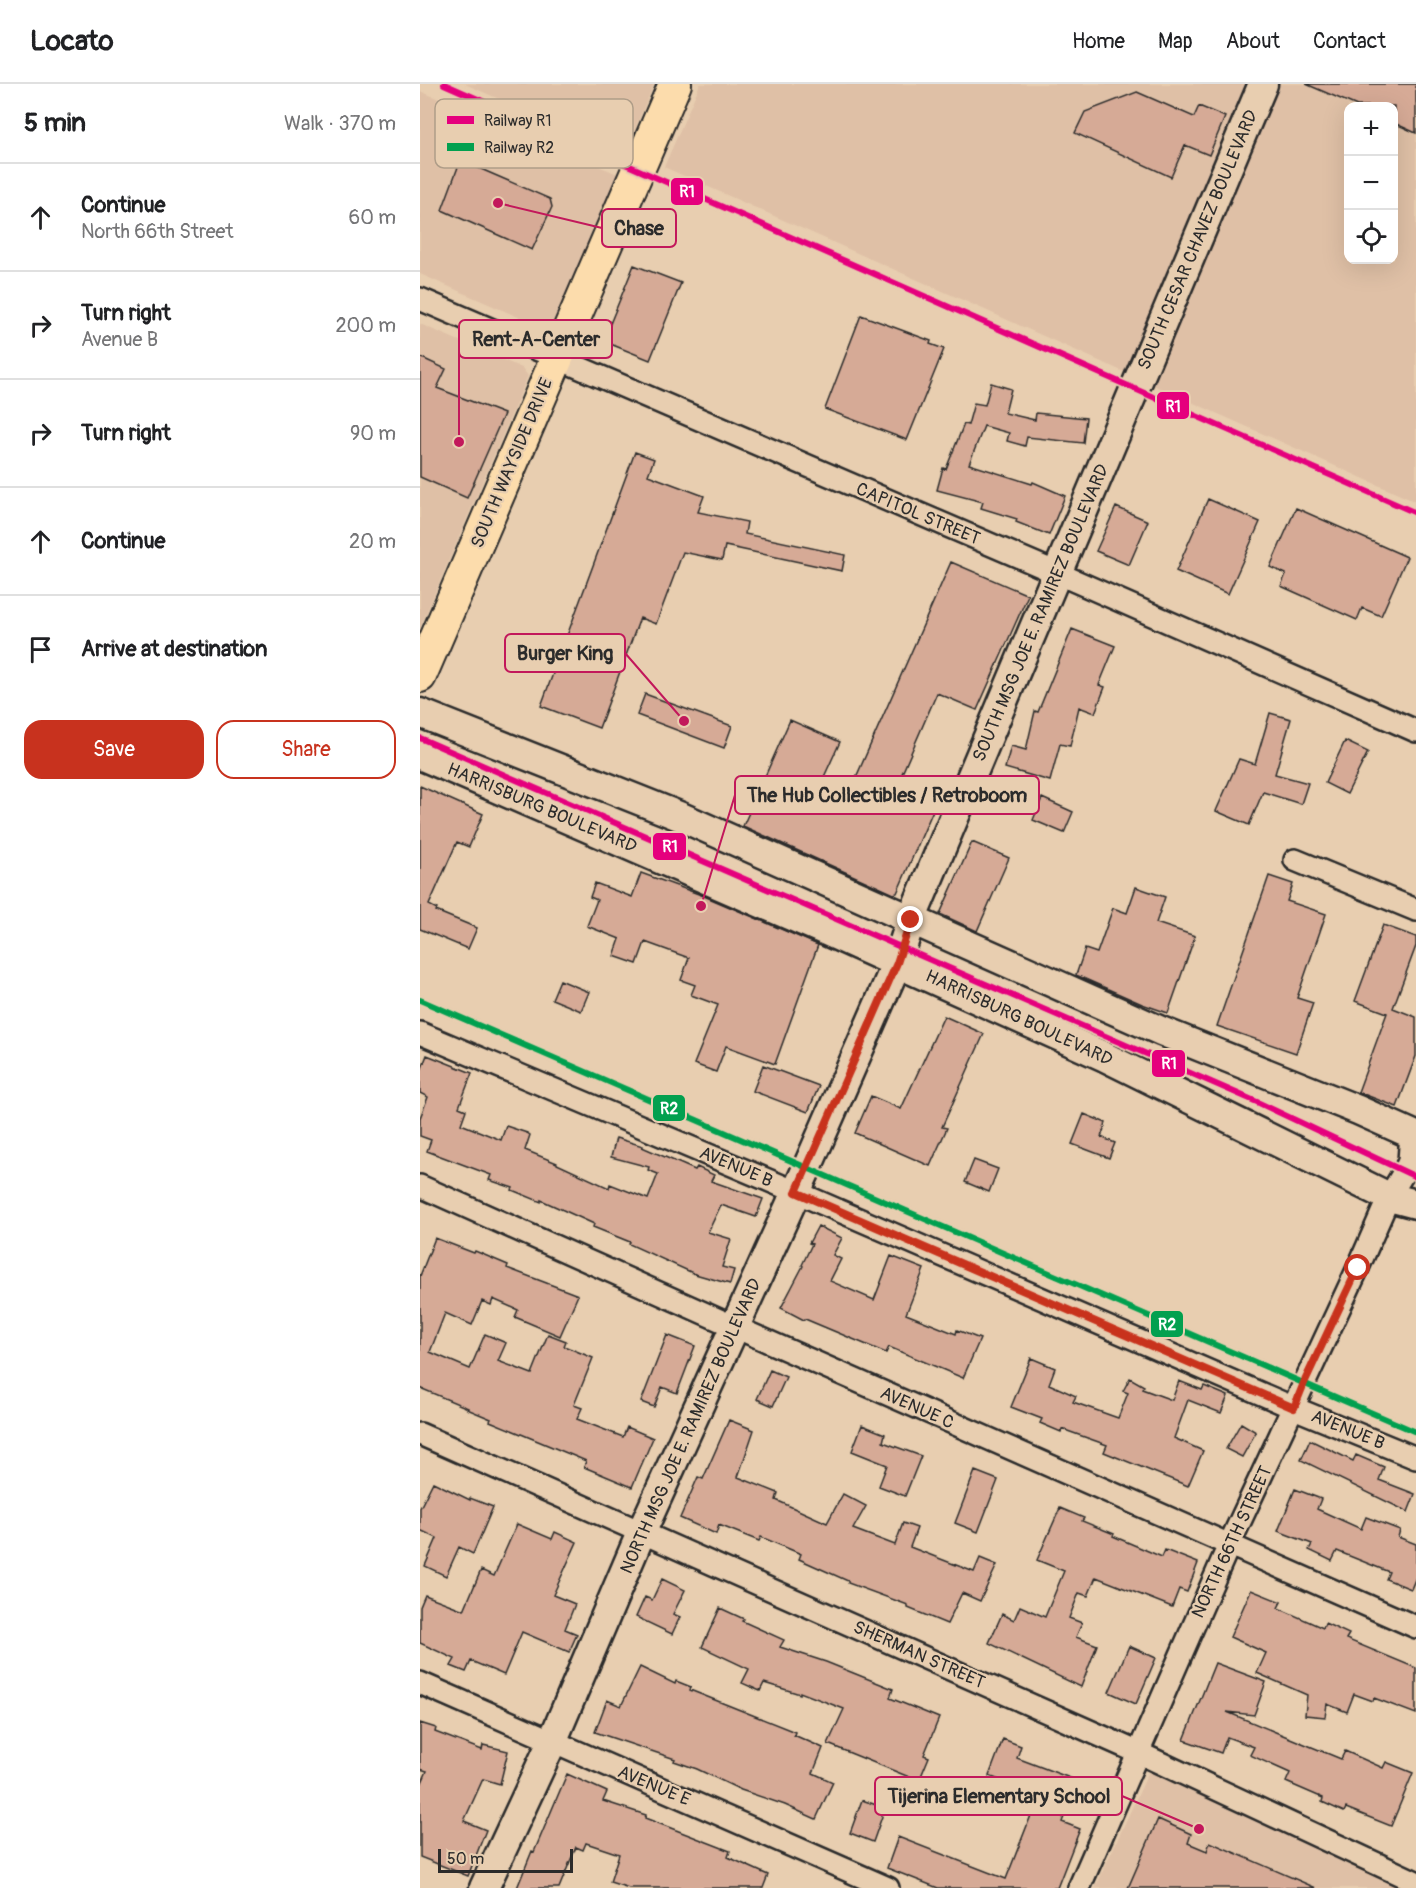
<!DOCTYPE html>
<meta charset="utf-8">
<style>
:root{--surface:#fff;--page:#f2f2f2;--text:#202124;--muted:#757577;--line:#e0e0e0;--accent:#c8321e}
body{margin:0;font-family:Pangolin,sans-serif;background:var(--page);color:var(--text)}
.controls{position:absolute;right:18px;top:18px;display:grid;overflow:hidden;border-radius:12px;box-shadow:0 6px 24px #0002}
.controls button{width:54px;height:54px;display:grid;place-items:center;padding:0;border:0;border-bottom:2px solid var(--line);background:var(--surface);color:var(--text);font:30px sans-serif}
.scale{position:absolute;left:18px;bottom:15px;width:135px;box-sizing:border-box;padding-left:6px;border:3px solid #2b2b2b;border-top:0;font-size:16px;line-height:21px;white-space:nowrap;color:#2b2b2b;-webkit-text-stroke:4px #e8ceb0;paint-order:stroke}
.stop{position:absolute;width:18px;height:18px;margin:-14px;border:4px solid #c8321e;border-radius:50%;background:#fff}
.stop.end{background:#c8321e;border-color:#fff;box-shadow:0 2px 6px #0008}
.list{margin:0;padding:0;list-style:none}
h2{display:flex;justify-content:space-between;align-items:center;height:78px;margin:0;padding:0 24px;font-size:26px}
h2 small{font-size:20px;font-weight:400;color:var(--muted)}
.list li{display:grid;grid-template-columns:39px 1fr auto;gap:18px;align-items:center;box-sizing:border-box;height:108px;padding:0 24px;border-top:2px solid var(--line)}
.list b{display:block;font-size:22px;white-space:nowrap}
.list p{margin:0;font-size:20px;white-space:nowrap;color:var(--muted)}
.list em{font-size:20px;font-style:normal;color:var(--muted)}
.actions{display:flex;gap:12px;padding:18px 24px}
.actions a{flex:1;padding:14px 0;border:2px solid var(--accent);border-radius:18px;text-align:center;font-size:21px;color:var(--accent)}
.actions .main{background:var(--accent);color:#fff}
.icon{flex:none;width:33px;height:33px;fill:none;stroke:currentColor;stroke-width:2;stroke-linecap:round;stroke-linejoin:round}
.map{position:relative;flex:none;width:996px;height:1804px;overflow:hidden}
header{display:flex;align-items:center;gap:36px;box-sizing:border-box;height:84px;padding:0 30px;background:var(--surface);border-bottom:2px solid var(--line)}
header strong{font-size:28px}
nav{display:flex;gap:33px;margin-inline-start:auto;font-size:21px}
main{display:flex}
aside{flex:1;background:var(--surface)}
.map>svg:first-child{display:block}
.built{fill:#dfc0a6;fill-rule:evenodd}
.building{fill:#d6aa96;stroke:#2b2b2b;stroke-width:1.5}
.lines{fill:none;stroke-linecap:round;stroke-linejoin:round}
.street-casing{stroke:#2b2b2b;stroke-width:26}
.secondary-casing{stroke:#2b2b2b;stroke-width:33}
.primary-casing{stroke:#2b2b2b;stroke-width:36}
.street{stroke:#e8ceb0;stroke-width:21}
.secondary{stroke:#e8ceb0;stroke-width:28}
.primary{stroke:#fcdcac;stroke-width:32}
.rail-casing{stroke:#2b2b2b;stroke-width:7}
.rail{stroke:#e8ceb0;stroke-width:4.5;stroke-dasharray:14;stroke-linecap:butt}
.rail-1-casing{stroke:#e8ceb0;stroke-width:10}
.rail-2-casing{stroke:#e8ceb0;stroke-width:10}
.rail-1{stroke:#e5007d;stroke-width:6}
.rail-2{stroke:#02a04f;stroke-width:6}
.route{stroke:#c8321e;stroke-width:8}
.labels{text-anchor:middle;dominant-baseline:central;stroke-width:4.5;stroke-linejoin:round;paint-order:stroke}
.street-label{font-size:18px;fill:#2b2b2b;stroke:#e8ceb0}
.key{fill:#e8ceb0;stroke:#af9d88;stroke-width:1.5}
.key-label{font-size:16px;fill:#2b2b2b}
.leader{fill:none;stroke:#c2185b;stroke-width:2}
.callout-dot{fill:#c2185b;stroke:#e8ceb0;stroke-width:2}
.callout{fill:#e8ceb0;stroke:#c2185b;stroke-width:2}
.callout-label{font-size:20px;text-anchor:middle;font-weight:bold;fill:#2b2b2b}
.line-badge{stroke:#e8ceb0;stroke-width:2}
.badge-label{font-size:16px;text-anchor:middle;font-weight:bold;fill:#fff}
</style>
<header>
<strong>Locato</strong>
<nav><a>Home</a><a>Map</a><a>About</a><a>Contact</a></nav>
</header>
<main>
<aside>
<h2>5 min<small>Walk · 370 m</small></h2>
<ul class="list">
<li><svg class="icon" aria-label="ahead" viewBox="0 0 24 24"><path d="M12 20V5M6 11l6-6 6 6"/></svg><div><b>Continue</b><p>North 66th Street</p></div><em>60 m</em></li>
<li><svg class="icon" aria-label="right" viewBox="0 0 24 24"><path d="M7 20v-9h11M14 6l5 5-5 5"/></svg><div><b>Turn right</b><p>Avenue B</p></div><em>200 m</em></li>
<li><svg class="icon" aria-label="right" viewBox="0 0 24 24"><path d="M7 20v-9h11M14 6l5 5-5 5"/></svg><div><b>Turn right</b></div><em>90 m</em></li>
<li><svg class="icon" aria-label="ahead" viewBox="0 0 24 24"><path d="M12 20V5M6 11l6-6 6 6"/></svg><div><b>Continue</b></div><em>20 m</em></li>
<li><svg class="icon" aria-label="arrive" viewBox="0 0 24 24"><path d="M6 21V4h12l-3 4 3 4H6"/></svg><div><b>Arrive at destination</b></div></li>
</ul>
<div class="actions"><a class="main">Save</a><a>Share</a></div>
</aside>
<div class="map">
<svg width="996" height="1804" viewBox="0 0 996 1804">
<rect width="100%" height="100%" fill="#e8ceb0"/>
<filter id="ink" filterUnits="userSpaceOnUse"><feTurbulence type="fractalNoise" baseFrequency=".0167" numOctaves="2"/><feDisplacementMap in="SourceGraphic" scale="12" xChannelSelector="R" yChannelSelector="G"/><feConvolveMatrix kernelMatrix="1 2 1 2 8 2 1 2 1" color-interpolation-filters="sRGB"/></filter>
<g filter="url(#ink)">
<path class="built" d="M45,0H234L204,70Z
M280,0H996V418L244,83ZM928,22H974V176H928Z
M0,7L200,91L140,233L135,238L119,242L0,190Z
M0,240L102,284L108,292L0,544Z
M730,1685L983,1804H675Z"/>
<path class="building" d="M886,0H996V49L974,39V22H937Z
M717,8L774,33L779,22L805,33L789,71L765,61L751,93L655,49L665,28Z
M47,79L130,115L132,123L112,166L22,126L38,83Z
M214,181L261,199L230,276L183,257Z
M441,231L511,257L510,260L524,265L487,356L405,325Z
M0,273L26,285L17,304L84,330L47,414L0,393Z
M571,299L591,305L585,329L615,336L616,329L666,334L663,359L607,353L605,362L587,357L589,349L564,342L549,380L612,400L613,398L645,412L629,451L596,438L597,435L561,424L563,418L517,406L523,384L526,385L544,340L548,341L554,319L565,321Z
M215,368L234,375L228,391L284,412L278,428L327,438L325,450L425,471L422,487L305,462L302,476L263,468L236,540L220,534L179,644L121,622Z
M788,415L840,438L808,510L756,487Z
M696,423L728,437L709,481L676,467Z
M876,424L987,473L961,532L942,524L937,536L861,502L866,490L850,483Z
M531,478L608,511L557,626L517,609L481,692L520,710L477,809L474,810L323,742L370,636L420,658L403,695L430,707Z
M652,545L695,562L679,601L685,603L675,629L659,623L650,662L640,660L630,697L585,684L591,662L606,666L615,627L618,628Z
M225,610L312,642L304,664L217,631Z
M850,629L871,635L855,690L888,699L881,720L843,708L829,741L796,727L819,675L835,680Z
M925,657L948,668L927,710L905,699Z
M0,702L63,730L49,763L37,758L9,821L17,825L16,827L57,844L48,865L0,845Z
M622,714L653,728L644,749L613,736Z
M552,758L589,774L557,847L520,830Z
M221,789L284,812L398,861L355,980L306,962L296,988L274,980L298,921L271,911L275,901L261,896L269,874L225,858L217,880L194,872L200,855L167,842L177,816L170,813L175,799L212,813Z
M849,792L873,800L867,817L906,830L877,914L893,919L876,969L797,942Z
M716,803L745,813L736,839L775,852L748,929L722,920L656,891L665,865L677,869L693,824L707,829Z
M963,841L996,853V862L973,924L996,933V972L977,1023L938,1008L967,929L935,917Z
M140,896L169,908L161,927L132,915Z
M524,932L564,950L522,1043L527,1044L510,1082L435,1049L451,1012L481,1025Z
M7,971L52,989L39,1023L46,1026L41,1040L81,1056L86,1042L107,1049L110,1051L105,1066L137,1079V1080L189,1104L190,1100L228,1115L238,1090L228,1086L229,1083L191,1073L196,1054L223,1062L222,1063L275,1086L277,1083L294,1091L291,1097L343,1115L336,1133L301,1121L288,1148L311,1155L302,1183L314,1186L310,1200L275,1190L209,1160L210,1158L173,1143L174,1140L121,1116V1118L92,1106L93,1104L69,1096L71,1091L7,1067L11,1056L0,1052V1034L8,1013L0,1009V989Z
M343,981L399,1002L388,1028L333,1007Z
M664,1030L686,1039L681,1053L695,1059L689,1074L652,1060Z
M554,1076L578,1085L569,1108L545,1098Z
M398,1142L422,1154L413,1171L421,1175L410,1197L454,1216L471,1172L504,1185L486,1230L536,1250L537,1246L560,1255L543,1294L469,1263L466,1269L385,1235L384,1236L361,1224L383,1182L382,1181L392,1160L389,1159Z
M15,1154L54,1169L55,1167L88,1181L87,1184L158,1211L140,1252L95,1233L98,1226L73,1215L71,1221L62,1217L52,1241L25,1229L10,1268L50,1285L65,1250L86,1259L78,1277L112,1290L128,1250L146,1257L144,1262L173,1274L154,1321L162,1324L157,1335L203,1353L207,1343L233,1354L212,1403L164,1383L166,1377L70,1337L71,1335L47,1325L48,1324L0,1304V1192Z
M247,1251L275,1262L257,1309L242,1303L234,1323L221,1318Z
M611,1274L635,1284L629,1300L656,1312L653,1318L698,1334L708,1309L703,1307L710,1294L724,1302L722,1305L752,1316L759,1297L782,1306L784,1302L808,1312L801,1329L768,1316L754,1354L783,1367L768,1402L684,1368L687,1361L642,1345L641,1348L620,1339L622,1335L591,1323Z
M350,1286L366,1293L353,1322L337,1315Z
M309,1336L334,1346L318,1393L358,1409L356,1416L407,1439L423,1410L446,1422L433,1445L475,1461L483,1439L497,1444L490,1463L554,1488L560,1474L577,1481L560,1517L542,1509L527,1540L488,1524V1521L428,1499V1497L379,1475L381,1470L341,1453L339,1457L299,1441L296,1450L260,1434L278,1393L283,1395Z
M821,1339L836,1348L822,1373L806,1365Z
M442,1341L465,1350L463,1358L501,1372L485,1412L459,1402L467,1381L432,1367Z
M890,1356L933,1377L936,1371L964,1383L959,1396L995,1410L988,1428L881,1376Z
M555,1387L578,1396L558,1448L535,1439Z
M13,1398L50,1416V1414L73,1423L53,1470L39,1463L26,1492L5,1482L17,1454L0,1446V1424Z
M875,1405L901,1415L897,1425L941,1445L946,1433L980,1446L978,1453L996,1460V1493L991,1505L966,1495L969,1488L917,1467L912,1477L889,1466L892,1460L858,1447Z
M640,1424L664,1434L662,1437L694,1450L693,1452L742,1473L745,1466L778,1479L767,1508L759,1505L752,1523L676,1493L668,1512L659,1509L649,1534L662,1539L656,1553L677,1561L661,1603L569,1559L582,1530L594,1536L600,1522L625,1533L644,1487L617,1476Z
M97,1440L132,1455L135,1448L157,1458L133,1511L155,1520L145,1545L157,1550L149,1568L102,1548L84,1591L51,1577L46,1588L31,1582L35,1575L0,1559V1523L5,1511L44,1526L61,1486L74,1492Z
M242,1495L265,1506L253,1530L260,1533L252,1550L216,1533L225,1513L232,1516Z
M831,1506L861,1518L858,1524L903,1544L905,1539L929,1550L926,1555L996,1584V1630L954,1614L953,1617L934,1610L927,1628L907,1620L905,1633L885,1631L887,1611L837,1589L846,1569L810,1553Z
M300,1524L324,1535L322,1537L364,1556L360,1563L406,1578L473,1605L470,1614L519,1634L504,1671L509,1673L499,1697L408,1660L424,1625L380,1608V1610L344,1599L340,1607L322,1599L329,1585L282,1563Z
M709,1562L736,1574L716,1620L689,1608Z
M795,1579L846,1598L834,1631L807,1628L921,1675L925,1667L963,1684L966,1678L993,1689L971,1742L926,1724L924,1728L902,1718L903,1714L866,1698L870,1689L830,1671L834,1663L807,1653L801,1669L764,1656Z
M220,1583L255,1600L256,1597L271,1603L270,1606L375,1648L374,1651L403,1664L393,1689L413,1698L396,1735L365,1721L321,1706L277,1685L254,1677L255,1675L175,1648L187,1616L201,1622Z
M0,1639L16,1644L15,1648L62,1666L63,1661L88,1667L80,1700L63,1695L44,1737L66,1746L48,1792L0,1773V1703L7,1687L0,1685Z
M583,1655L601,1662L597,1674L658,1697L642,1738L660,1745L637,1804H518L467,1784L478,1753L586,1795L619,1711L569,1692Z
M147,1690L187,1708L183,1717L226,1731L225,1734L310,1767L308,1773L348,1791L343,1804H209L190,1798L199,1770L166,1759L163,1766L156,1763L139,1804H97L112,1767L114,1768Z
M442,1716L465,1724L453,1758L430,1749Z
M738,1735L771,1750L768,1759L787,1767L790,1758L896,1804H708Z"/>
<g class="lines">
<defs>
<path id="street" d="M0,215L637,489L996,647
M875,776L996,826
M0,949L376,1108L874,1324L996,1374
M0,1102L315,1243L996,1543
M0,1350L717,1668L996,1798
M0,1599L468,1804
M659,1804L809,1461L938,1184L969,1113L984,1088L989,1077L991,1049"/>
<path id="secondary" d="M0,629L259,732L741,947L938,1026L996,1052
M0,671L406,847L683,972L969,1113L996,1120
M64,1804L132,1658L221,1449L387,1084L477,879L491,836L843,0"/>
<path id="primary" d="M0,592L255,0"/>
</defs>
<use href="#street" class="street-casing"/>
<use href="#secondary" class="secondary-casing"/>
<use href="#primary" class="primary-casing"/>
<use href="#street" class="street"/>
<use href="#secondary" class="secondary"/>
<use href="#primary" class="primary"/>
<defs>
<path id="rail" d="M24,0L996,429
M0,916L996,1348"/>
</defs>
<use href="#rail" class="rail-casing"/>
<use href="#rail" class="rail"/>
<defs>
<path id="rail-1" d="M24,0L996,429
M0,654L837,1018L996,1093"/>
<path id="rail-2" d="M0,916L996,1348"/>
</defs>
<use href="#rail-1" class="rail-1-casing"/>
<use href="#rail-2" class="rail-2-casing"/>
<use href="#rail-1" class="rail-1"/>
<use href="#rail-2" class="rail-2"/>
</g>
</g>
<g class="lines" filter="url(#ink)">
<path class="route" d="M491,836L477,879L376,1108L874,1324L884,1299L938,1184"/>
</g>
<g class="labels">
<g class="street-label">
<text transform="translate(778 156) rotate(-67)">SOUTH CESAR CHAVEZ BOULEVARD</text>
<text transform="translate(92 379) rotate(-67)">SOUTH WAYSIDE DRIVE</text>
<text transform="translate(498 430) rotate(23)">CAPITOL STREET</text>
<text transform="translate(621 529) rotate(-67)">SOUTH MSG JOE E. RAMIREZ BOULEVARD</text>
<text transform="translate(122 724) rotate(23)">HARRISBURG BOULEVARD</text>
<text transform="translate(599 934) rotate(25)">HARRISBURG BOULEVARD</text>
<text transform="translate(316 1083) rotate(23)">AVENUE B</text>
<text transform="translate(497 1324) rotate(24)">AVENUE C</text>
<text transform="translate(271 1342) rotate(-66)">NORTH MSG JOE E. RAMIREZ BOULEVARD</text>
<text transform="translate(928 1346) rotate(22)">AVENUE B</text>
<text transform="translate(812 1458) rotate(-65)">NORTH 66TH STREET</text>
<text transform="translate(499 1571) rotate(24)">SHERMAN STREET</text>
<text transform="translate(234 1702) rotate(23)">AVENUE E</text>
</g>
</g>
<rect x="15" y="15" width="198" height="69" rx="9" class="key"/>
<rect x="27" y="32" width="27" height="8" fill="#e5007d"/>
<rect x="27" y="59" width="27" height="8" fill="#02a04f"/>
<g class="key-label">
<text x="64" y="42">Railway R1</text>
<text x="64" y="69">Railway R2</text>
</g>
<path class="leader" d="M78 119L182 144M39 358L39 255M264 637L205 569M281 822L315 711M779 1745L702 1712"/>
<g class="callout-dot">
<circle cx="78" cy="119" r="6"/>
<circle cx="39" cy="358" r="6"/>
<circle cx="264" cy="637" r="6"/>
<circle cx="281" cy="822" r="6"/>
<circle cx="779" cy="1745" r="6"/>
</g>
<g class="callout">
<rect x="182" y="125" width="74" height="38" rx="6"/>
<rect x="39" y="236" width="153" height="38" rx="6"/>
<rect x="85" y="550" width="120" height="38" rx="6"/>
<rect x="315" y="692" width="304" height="38" rx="6"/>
<rect x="455" y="1693" width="247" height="38" rx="6"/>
</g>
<g class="callout-label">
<text x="219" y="151">Chase</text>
<text x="116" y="262">Rent-A-Center</text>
<text x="145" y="576">Burger King</text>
<text x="467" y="718">The Hub Collectibles / Retroboom</text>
<text x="579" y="1719">Tijerina Elementary School</text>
</g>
<g class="line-badge">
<rect x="250" y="93" width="34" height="29" rx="6" fill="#e5007d"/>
<rect x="736" y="307" width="34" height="29" rx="6" fill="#e5007d"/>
<rect x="232" y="748" width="35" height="29" rx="6" fill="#e5007d"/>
<rect x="731" y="965" width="35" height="29" rx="6" fill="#e5007d"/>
<rect x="232" y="1010" width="34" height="28" rx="6" fill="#02a04f"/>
<rect x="730" y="1226" width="34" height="28" rx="6" fill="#02a04f"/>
</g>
<g class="badge-label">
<text x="267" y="113">R1</text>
<text x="753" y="328">R1</text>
<text x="250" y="768">R1</text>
<text x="749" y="985">R1</text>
<text x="249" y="1030">R2</text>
<text x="747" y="1246">R2</text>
</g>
</svg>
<div class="controls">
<button>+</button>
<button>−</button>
<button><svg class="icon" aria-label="locate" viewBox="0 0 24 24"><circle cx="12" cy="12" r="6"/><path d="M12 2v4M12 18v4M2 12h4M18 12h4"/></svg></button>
</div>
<div class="scale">50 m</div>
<div class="stop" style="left:938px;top:1184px"></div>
<div class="stop end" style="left:491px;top:836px"></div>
</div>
</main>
